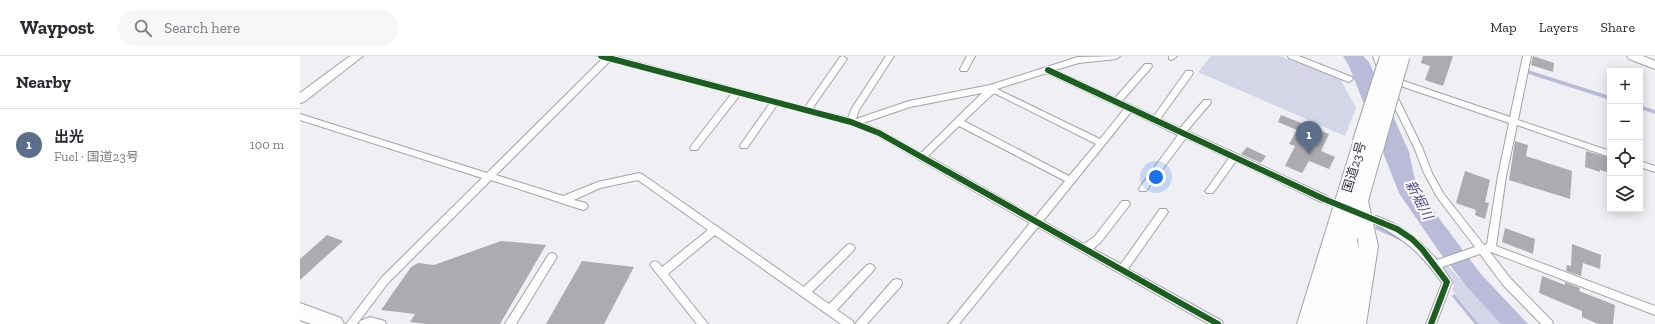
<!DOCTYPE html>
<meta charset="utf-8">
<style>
:root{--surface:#fff;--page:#f7f7f7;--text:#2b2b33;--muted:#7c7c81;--line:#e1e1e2;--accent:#7b7b7f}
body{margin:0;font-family:"Zilla Slab","Noto Sans JP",serif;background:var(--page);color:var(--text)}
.controls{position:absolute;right:12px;top:12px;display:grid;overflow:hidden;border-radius:0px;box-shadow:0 2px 10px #0003}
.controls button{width:36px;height:36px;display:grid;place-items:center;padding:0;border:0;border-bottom:1px solid var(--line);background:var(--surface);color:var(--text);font:20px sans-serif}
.you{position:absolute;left:856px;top:121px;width:14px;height:14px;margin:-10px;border:3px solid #fff;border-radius:50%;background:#1a73e8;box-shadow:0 0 0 6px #1a73e833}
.badge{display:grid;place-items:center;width:26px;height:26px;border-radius:50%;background:var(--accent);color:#fff;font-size:13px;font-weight:700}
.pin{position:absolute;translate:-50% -33px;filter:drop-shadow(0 1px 2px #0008)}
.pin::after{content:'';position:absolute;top:21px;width:14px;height:12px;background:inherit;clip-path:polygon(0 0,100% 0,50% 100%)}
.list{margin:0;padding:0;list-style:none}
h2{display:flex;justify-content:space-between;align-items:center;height:52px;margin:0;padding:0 16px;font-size:17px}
h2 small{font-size:13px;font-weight:400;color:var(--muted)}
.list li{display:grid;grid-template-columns:26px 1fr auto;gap:12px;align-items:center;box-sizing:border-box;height:72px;padding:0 16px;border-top:1px solid var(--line)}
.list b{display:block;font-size:15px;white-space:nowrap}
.list p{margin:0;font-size:13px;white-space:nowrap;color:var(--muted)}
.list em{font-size:13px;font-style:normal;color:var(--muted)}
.icon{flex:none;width:22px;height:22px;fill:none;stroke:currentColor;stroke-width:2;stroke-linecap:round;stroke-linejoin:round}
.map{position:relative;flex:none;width:1355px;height:268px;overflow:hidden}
header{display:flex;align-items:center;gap:24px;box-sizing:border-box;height:56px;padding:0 20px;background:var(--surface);border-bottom:1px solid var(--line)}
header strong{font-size:19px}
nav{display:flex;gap:22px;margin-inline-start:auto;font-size:14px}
.search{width:280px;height:36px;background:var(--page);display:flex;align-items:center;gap:10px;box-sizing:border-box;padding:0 14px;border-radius:22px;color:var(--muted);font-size:15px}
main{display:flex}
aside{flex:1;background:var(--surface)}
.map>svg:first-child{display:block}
.green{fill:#d5d5e8}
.water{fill:#babad9}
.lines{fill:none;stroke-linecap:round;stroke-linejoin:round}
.stream{stroke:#babad9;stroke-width:3.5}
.building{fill:#acacb0}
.street-tunnel{stroke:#cbcbd0;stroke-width:9;stroke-dasharray:9 4.5;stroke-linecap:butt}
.street-casing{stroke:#a4a4a8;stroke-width:2}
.secondary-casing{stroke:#a4a4a8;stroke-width:2}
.highway-casing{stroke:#a4a4a8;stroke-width:2}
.street{fill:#fdfdfd;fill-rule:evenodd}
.secondary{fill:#fdfdfd;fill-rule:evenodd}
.highway{fill:#fdfdfd;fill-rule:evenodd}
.highway-bridge-casing{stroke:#a4a4a8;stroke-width:19;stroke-linecap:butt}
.highway-bridge{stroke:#fdfdfd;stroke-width:17}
.cycleway-casing{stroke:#fafaff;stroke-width:8}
.cycleway{stroke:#1b5e20;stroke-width:6}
.labels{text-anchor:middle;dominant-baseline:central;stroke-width:4;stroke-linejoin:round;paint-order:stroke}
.street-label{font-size:13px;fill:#3c3d40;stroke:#fafaff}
.water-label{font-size:14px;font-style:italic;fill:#504d86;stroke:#fafaff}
</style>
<header>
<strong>Waypost</strong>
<div class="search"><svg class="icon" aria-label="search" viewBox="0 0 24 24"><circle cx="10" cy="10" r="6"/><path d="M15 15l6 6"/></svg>Search here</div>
<nav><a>Map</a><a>Layers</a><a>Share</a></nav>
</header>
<main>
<aside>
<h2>Nearby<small></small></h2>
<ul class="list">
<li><span class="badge" style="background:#5c6f8a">1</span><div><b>出光</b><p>Fuel · 国道23号</p></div><em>100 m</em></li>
</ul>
</aside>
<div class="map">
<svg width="1355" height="268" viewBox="0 0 1355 268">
<rect width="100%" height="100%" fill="#efeff4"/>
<path class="green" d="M911,0H980L1041,24L1056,52L1045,80L898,16Z
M1147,209L1202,268H1180L1152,234L1154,230L1141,212Z"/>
<path class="water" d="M1043,0H1063L1069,6L1109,96L1115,124L1138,161L1180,217L1228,268H1201L1168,232L1138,194L1099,137L1049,10Z"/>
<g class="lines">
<path class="stream" d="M1225,15L1310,42
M1340,51L1355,56
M1077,172L1103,184
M1154,240L1177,268"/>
</g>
<path class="building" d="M1123,0H1153L1143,30L1125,24L1130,10L1121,7Z
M1233,0L1254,7L1253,16L1231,9Z
M981,59L1029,78L1021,95L1035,101L1029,113L1009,105L1002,117L985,110L995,90L989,88L997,74L978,66Z
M1215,85L1228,89L1226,100L1272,115L1270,143L1209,124Z
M947,91L966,100L961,107L941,98Z
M1286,95L1307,101V107L1310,108V117L1300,114V116L1285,111Z
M1165,115L1190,124L1185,146L1189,147L1185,163L1175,159L1176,154L1156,147Z
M1205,172L1235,183L1233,198L1202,186Z
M27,179L43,185L0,224V203Z
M201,185L246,189L200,268H126L110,266L115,258L81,254L111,211L118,207L134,209Z
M1272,188L1301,199L1300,213L1283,207L1281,220L1266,215L1267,209L1271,210Z
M282,205L334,211L304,268H246Z
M1242,220L1265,229V226L1280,232L1279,235L1315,249L1313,268H1298L1282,261V255L1239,237Z"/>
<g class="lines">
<path class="street-tunnel" d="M1024,143L1045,152"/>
<defs>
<path id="street" d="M297,0H314L505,51L540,1L543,0L547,3L512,53L548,62L552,52L586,0H594L559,54L556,63L609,45L690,29L778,1L820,0L816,3L779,7L755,14L815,42L845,8H851L852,10L851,12L822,45L854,60L886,15H892L893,17L892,19L860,63L880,72L904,44H910L911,46L910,48L887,75L1027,140L1029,143L1027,146H1021L936,105L913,137H907L905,135L907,133L929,102L886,82L846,135H840L839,133L840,131L878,79L831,56L743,165L784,188L795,180L822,145H828L830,148L828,151L801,186L793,193L821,208L860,153H866L868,156L866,159L828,213L922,265L923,268H909L738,171L659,268H648L730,167L576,79L549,68L477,49L447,92H441L440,90L441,88L470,47L440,39L397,94H391L390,92L391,90L432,37L310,5L196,119L263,140L298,126L339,117L342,118L504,231L547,189L550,188L553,189L555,192L553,195L512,236L529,248L567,209L570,208L573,209L575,212L573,215L537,254L553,265L554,268H541L415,179L368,218L408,268H397L350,209L352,206C357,204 359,207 362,211L408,174L338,124L300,132L274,144L286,147L288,150L286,153L283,154L191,124L88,227L57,268H46L82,221L182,122L0,64V58L187,117L302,3ZM747,17L824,53L800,83L697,33ZM682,37L621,97L582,75L563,67L610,51ZM693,38H696L796,88L769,120L664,65ZM659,70L765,125L735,161L628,100Z
M667,0H675L667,15H661L660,13Z
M869,0H877L872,4L869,3Z
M988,0H999L1052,21L1053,23L1049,26L1046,25L989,2Z
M1073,0H1081L1086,15L1085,17H1079Z
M1223,0H1231L1218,64L1310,95V101L1217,69L1206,120L1196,190L1355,250V259L1191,196H1190L1211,223L1252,265L1253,268H1241L1203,229L1180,198L1142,211L1152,226L1136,268H1126L1142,227C1122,198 1104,182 1073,167L1071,164L1073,161L1076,160C1100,168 1121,185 1137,204L1175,191L1137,141L1124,117L1114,91L1087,36L1091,33L1095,36L1122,91L1132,117L1143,137L1184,189L1187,188L1198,120L1209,67L1089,26L1088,24L1092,21L1095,22L1210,61Z
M1340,105L1355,110V116L1340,111Z
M252,197L255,198L257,201L255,204L216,268H205L249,198Z
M597,223L601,224L602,227L601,230L567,268H555L593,224Z
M70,261L85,265L86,268H59L60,265Z"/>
<path id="secondary" d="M50,0H63L4,46L0,47V37Z
M1327,0H1343L1355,5V13L1329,3Z"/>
<path id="highway" d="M1061,81L1067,83L1068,89L1075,86L1081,88L1083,92L1068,145L1078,190L1066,268H997L1053,87L1055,83ZM1058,181L1059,194L1057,184Z
M0,247L41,262L44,268H11L0,264Z"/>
</defs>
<use href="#street" class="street-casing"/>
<use href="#secondary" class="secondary-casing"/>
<use href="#highway" class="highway-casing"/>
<use href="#street" class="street"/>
<use href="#secondary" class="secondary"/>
<use href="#highway" class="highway"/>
<defs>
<path id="highway-bridge" d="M1061,87L1089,0
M1075,92L1101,0"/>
</defs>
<use href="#highway-bridge" class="highway-bridge-casing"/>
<use href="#highway-bridge" class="highway-bridge"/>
<defs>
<path id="cycleway" d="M301,0L551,66L579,77L918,268
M748,14L1024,143L1097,173L1112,183L1122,193L1147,226L1131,268"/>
</defs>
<use href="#cycleway" class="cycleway-casing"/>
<use href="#cycleway" class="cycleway"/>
</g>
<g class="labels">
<g class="street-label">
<text transform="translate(1054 111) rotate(-73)">国道23号</text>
</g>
<g class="water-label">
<text transform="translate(1119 144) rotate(62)">新堀川</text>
</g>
</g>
</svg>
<div class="controls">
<button>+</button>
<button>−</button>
<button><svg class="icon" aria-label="locate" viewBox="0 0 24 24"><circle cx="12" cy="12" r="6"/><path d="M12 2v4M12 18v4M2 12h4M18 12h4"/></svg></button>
<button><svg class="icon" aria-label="layers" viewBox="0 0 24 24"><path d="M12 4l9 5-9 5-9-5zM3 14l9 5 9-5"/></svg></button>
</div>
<div class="you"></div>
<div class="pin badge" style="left:1009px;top:98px;background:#5c6f8a">1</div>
</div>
</main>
